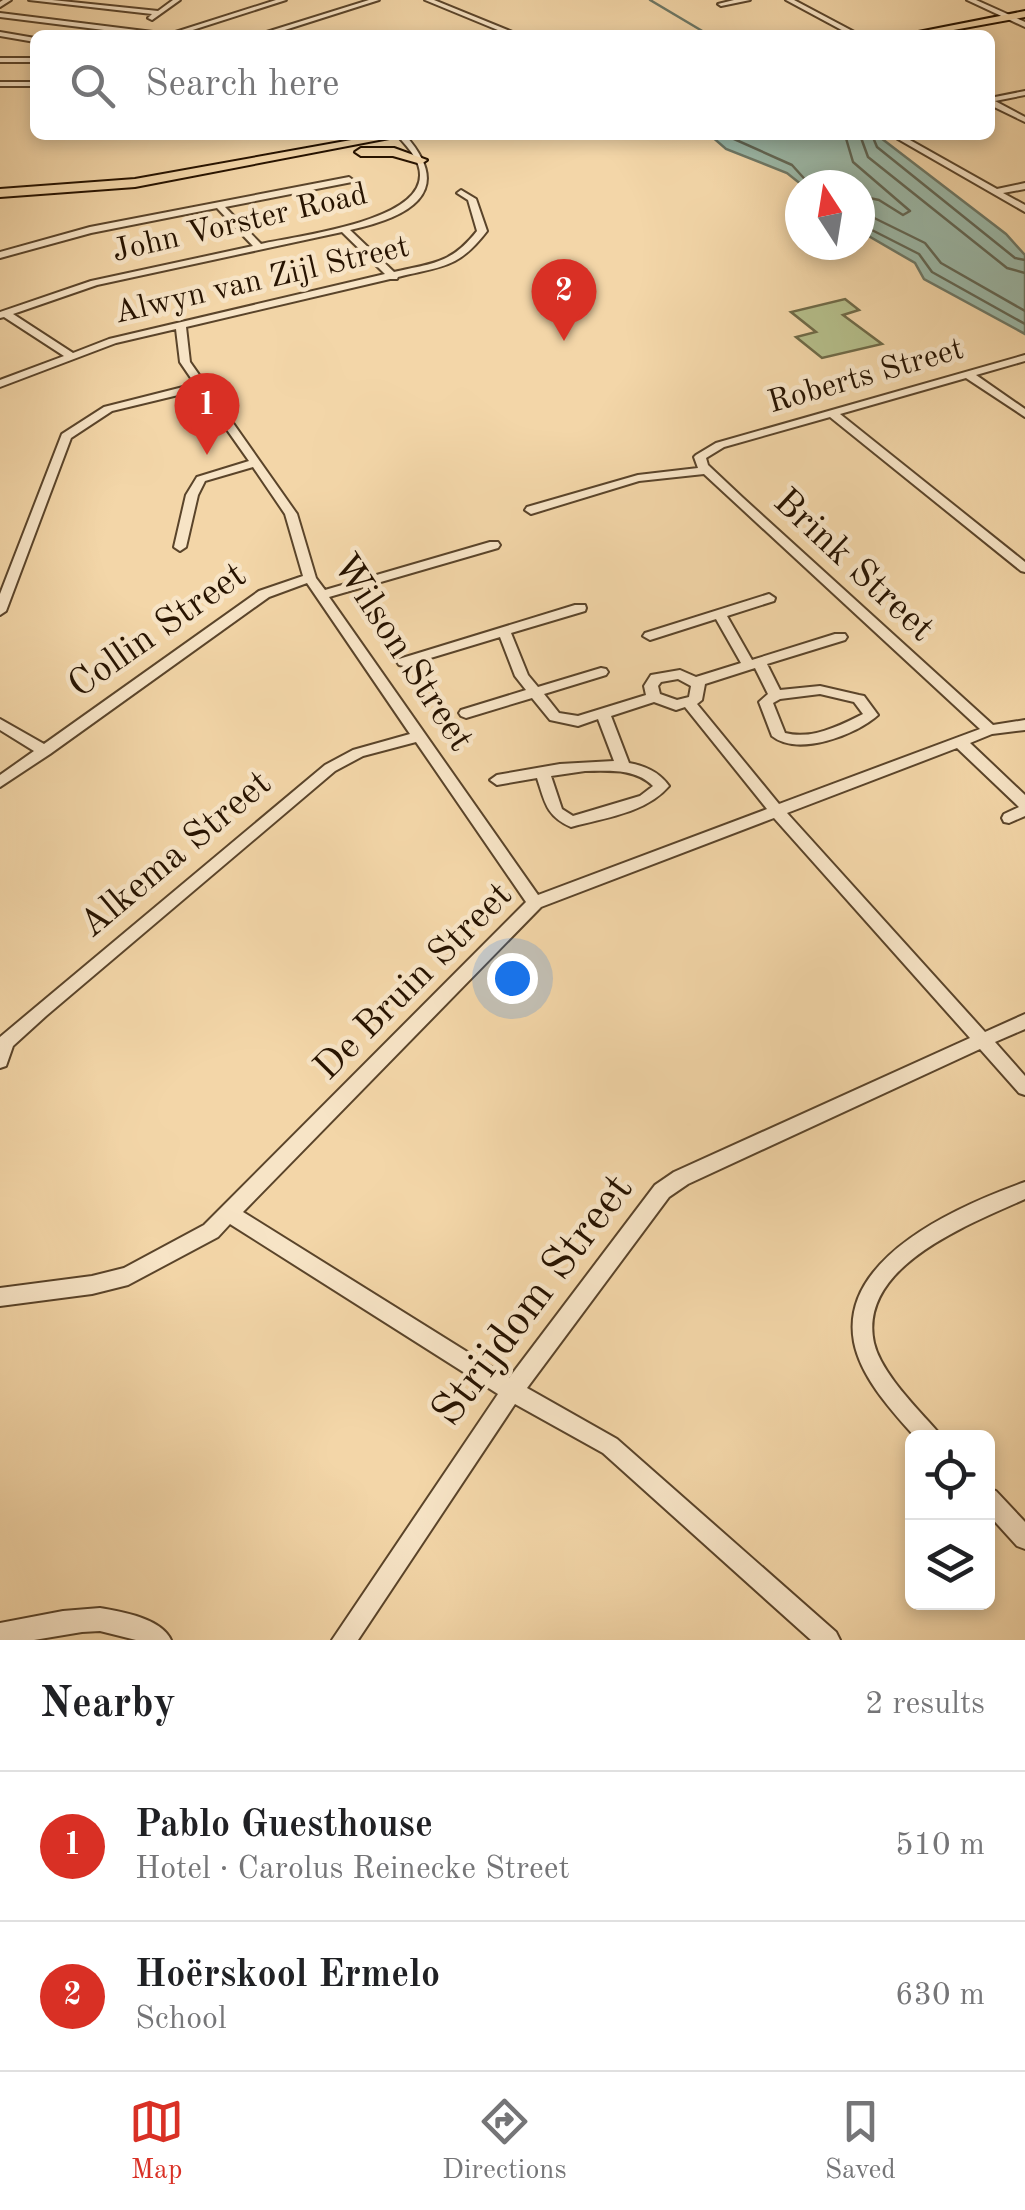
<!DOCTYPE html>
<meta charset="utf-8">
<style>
:root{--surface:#fff;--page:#f2f2f2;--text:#202124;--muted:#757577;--line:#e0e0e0;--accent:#d93025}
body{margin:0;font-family:"Old Standard TT",serif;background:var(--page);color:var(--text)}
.controls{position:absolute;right:30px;bottom:30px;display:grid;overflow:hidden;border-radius:15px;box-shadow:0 5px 15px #0003}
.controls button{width:90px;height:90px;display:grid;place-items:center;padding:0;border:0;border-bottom:2px solid var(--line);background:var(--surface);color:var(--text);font:50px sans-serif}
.compass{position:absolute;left:785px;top:170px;width:90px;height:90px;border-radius:50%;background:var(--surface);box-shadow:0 5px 15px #0003;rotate:348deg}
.you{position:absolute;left:512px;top:978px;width:35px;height:35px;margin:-25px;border:8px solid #fff;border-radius:50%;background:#1a73e8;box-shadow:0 0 0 15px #1a73e833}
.badge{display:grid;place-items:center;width:65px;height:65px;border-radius:50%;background:var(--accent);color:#fff;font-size:32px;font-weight:700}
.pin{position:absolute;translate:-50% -82px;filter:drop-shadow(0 2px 5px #0008)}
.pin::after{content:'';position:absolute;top:52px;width:35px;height:30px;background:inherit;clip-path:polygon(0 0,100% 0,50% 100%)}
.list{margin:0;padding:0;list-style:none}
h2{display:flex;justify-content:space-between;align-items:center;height:130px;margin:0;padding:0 40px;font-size:42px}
h2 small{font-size:32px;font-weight:400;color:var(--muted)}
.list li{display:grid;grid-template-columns:65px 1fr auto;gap:30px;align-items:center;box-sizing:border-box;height:150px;padding:0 40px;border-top:2px solid var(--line)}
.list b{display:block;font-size:38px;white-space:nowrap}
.list p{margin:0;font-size:32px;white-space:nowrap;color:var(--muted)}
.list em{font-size:32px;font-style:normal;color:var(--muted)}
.icon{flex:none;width:55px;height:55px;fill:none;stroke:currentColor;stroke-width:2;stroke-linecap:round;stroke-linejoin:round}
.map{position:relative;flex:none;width:1025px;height:1640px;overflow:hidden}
.search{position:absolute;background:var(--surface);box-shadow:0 5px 15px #0003;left:30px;right:30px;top:30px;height:110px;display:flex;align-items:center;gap:25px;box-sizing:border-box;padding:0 35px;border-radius:15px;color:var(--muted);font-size:38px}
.sheet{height:430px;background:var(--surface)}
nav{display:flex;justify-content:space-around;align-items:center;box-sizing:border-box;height:140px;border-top:2px solid var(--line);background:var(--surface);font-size:28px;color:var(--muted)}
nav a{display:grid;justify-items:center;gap:5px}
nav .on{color:var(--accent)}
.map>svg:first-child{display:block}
.green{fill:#b5bf8b;stroke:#6e6946;stroke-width:2.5}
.water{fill:#9bb9a9;stroke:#6d7765;stroke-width:2.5}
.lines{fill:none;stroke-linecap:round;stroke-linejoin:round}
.shore{stroke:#616654;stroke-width:2.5}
.stream{stroke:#6d7765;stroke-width:2.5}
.minor-casing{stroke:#5a442a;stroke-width:4}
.highway-casing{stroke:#271300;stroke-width:4}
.minor{fill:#f7e4c6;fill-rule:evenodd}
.highway{fill:#f3d6a8;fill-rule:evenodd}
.labels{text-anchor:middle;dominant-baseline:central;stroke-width:9;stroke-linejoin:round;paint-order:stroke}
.far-street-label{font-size:32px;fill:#271300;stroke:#f7e4c6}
.street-label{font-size:38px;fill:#271300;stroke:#f7e4c6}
.near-street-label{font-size:45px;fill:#271300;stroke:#f7e4c6}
</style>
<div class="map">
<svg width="1025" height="1640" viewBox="0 0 1025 1640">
<rect width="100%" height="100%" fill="#f3d6a8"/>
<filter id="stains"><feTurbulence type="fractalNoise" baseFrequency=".002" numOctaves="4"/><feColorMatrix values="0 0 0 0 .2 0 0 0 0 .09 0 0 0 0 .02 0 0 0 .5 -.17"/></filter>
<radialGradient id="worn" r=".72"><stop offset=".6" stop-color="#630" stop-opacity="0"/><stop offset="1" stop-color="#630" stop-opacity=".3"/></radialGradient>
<path class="green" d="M845,299L859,310L843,315L882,344L822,358L796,337L816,332L791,312Z"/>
<path class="water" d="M710,135H877L1006,234L1025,255V334L924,279L915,263L860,231V185H802L787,173L726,149Z"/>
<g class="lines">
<path class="shore" d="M725,135L792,165L810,185
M845,135L853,162L910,211L903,215L879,200L860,196
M860,135L868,157L1007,268L1025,273
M872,135L877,147L1015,258L1025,260
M860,211L925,243L941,263L1025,311
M860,224L919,254L932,272L1025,324"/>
<path class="stream" d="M650,0L709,35"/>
<defs>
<path id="minor" d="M3,0H11L0,7V2Z
M29,0H52L158,11L173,0H180L152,20L148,18L152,14Z
M276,0H286L177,35H166Z
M369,0H379L269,35H257Z
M425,0H434L520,35H510Z
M734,0H750L721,6L718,4Z
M786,0H794L860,35H851Z
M967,0H976L1025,22V27Z
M0,13L161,33L165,35H144L0,17Z
M0,32L35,38V42L0,36Z
M0,58H35V62H0Z
M0,82H35V86H0Z
M1025,91V95L995,101L1025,117V122L990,105V98Z
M397,135H405C458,194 405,218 350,230L394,272C433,263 451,264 477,231L468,200L457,193L461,190L476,199L487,231C458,269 442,266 398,277L397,279H390L186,327L190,362L297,514L316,578L325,590L490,542H498L500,545L498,548L329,597L538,895L767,809L685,707L676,710L654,702L611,716L629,763C646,766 659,772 669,786C646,813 604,818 571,827C546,816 545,802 537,778L497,785L490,780L497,775L560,764L614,761L598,719L578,726L550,720L532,698L466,718L461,716L459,713L461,710L526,690L515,676L500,637L404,666L399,665L397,662L399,659L575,605H585L586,608L585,611L511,633L528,675L538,687L601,668L606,669L608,672L606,675L544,694L559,713L578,716L646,695L644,686L651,675L680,670L696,677L741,663L716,619L650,640L643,636L645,633L769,594L775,598L774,601L727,616L752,660L835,634H845L847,637L845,640L767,664L780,690L820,686L859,695L864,696L878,715C856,735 798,757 772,736L759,702L768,694L755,668L705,684L702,700L697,704L779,804L980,729L704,474L639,481L531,514L525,510L527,507L638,475L698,468L694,457L696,455L716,443L1025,355V361L976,375L1025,409V417L966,378L840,414L1025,562V572L1021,571L830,417L724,447L706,458L708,465L742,497L993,725L1025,720V730L992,734L970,743L1025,795V816L1009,823L1004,822L1002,818L1004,814L1019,807L957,748L787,813L985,1032L1025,1014V1029L995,1042L1025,1076V1095L1019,1093L980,1049L688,1184L669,1197L527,1388L617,1439L836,1632L840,1640H811L603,1453L515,1404L358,1640H332L498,1394L230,1224L218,1237L128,1285L92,1294L0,1306V1288L92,1276L124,1268L204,1225L526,902L416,742L363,756L335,771L46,1016L13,1046L6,1066L0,1068V1037L325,765L353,750L410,734L307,583L269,597L50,754L0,787V775L34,751L0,730V719L44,744L259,591L303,576L285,514L253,467L205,481L198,495L186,547L180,551L174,547L186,495L197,477L249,461L199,390L112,411L71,438L6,611L0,615V594L62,434L104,407L195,384L180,362L176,329L116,343L0,387V380L64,356L4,317L0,318V312L91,281L253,246L217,208L91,233L0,258V252L90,227L349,177L353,180L352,182L225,207L261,244C296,236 421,222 420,175C420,159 407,147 397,135ZM342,232L385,274L109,339L73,353L13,314L97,285ZM678,679L691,686L689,697L677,700L660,694L658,686L661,682ZM820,694L854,702L863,714C839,726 812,740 785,733L773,703L780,699ZM585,771C609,771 635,768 653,786L640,796L573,816L562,809L551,776ZM774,818L970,1038L674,1172L655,1185L509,1378L243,1212L541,907Z
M891,135H901L997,189L1025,183V189L1003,193L1025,205V212Z
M1025,1182V1199C970,1224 857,1266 874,1343C881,1373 917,1408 937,1431L940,1438H916C892,1411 861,1378 854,1342C838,1257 961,1205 1025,1182Z
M988,1488L996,1491L1025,1522V1549L1017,1546L988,1514Z
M100,1608C122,1612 161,1618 171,1640H136L100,1631L82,1632L34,1640H0V1623L63,1611Z"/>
<path id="highway" d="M1025,11V17L926,35H903Z
M379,135H405L135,187L0,197V189L135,179Z
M394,148L427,160L421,164L393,156H361L355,152L361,148Z"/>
</defs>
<use href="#minor" class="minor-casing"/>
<use href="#highway" class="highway-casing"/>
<use href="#minor" class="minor"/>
<use href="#highway" class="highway"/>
</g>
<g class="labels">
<g class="far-street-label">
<text transform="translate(240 224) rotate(-13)">John Vorster Road</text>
<text transform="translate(262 281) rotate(-13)">Alwyn van Zijl Street</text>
<text transform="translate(866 377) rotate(-16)">Roberts Street</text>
</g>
<g class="street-label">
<text transform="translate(853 566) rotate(43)">Brink Street</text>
<text transform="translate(158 631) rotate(-35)">Collin Street</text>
<text transform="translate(402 653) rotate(57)">Wilson Street</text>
<text transform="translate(176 855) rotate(-40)">Alkema Street</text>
<text transform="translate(414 982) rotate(-45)">De Bruin Street</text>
</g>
<g class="near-street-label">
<text transform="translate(534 1301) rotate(-53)">Strijdom Street</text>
</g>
</g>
<rect width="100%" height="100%" filter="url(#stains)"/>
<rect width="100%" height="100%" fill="url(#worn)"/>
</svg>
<div class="controls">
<button><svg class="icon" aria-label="locate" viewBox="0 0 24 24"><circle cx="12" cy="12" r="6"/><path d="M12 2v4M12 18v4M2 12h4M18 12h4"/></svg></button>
<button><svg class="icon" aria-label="layers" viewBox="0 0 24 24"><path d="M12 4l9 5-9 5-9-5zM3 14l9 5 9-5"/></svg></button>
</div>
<svg class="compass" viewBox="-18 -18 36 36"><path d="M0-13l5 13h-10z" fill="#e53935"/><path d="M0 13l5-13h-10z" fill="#757577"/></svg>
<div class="you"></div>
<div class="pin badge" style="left:207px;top:455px">1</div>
<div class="pin badge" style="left:564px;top:341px">2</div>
<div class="search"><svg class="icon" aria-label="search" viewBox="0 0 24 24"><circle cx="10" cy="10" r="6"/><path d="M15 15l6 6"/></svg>Search here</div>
</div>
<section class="sheet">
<h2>Nearby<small>2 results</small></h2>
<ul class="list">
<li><span class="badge">1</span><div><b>Pablo Guesthouse</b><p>Hotel · Carolus Reinecke Street</p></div><em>510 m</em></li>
<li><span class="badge">2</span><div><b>Hoërskool Ermelo</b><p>School</p></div><em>630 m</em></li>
</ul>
</section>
<nav>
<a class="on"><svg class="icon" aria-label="map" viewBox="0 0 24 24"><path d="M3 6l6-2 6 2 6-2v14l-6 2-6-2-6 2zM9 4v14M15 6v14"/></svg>Map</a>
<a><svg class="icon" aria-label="directions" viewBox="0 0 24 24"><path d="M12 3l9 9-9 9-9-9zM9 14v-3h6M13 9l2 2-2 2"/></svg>Directions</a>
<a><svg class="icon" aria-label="saved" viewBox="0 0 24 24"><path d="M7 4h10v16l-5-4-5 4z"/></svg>Saved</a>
</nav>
